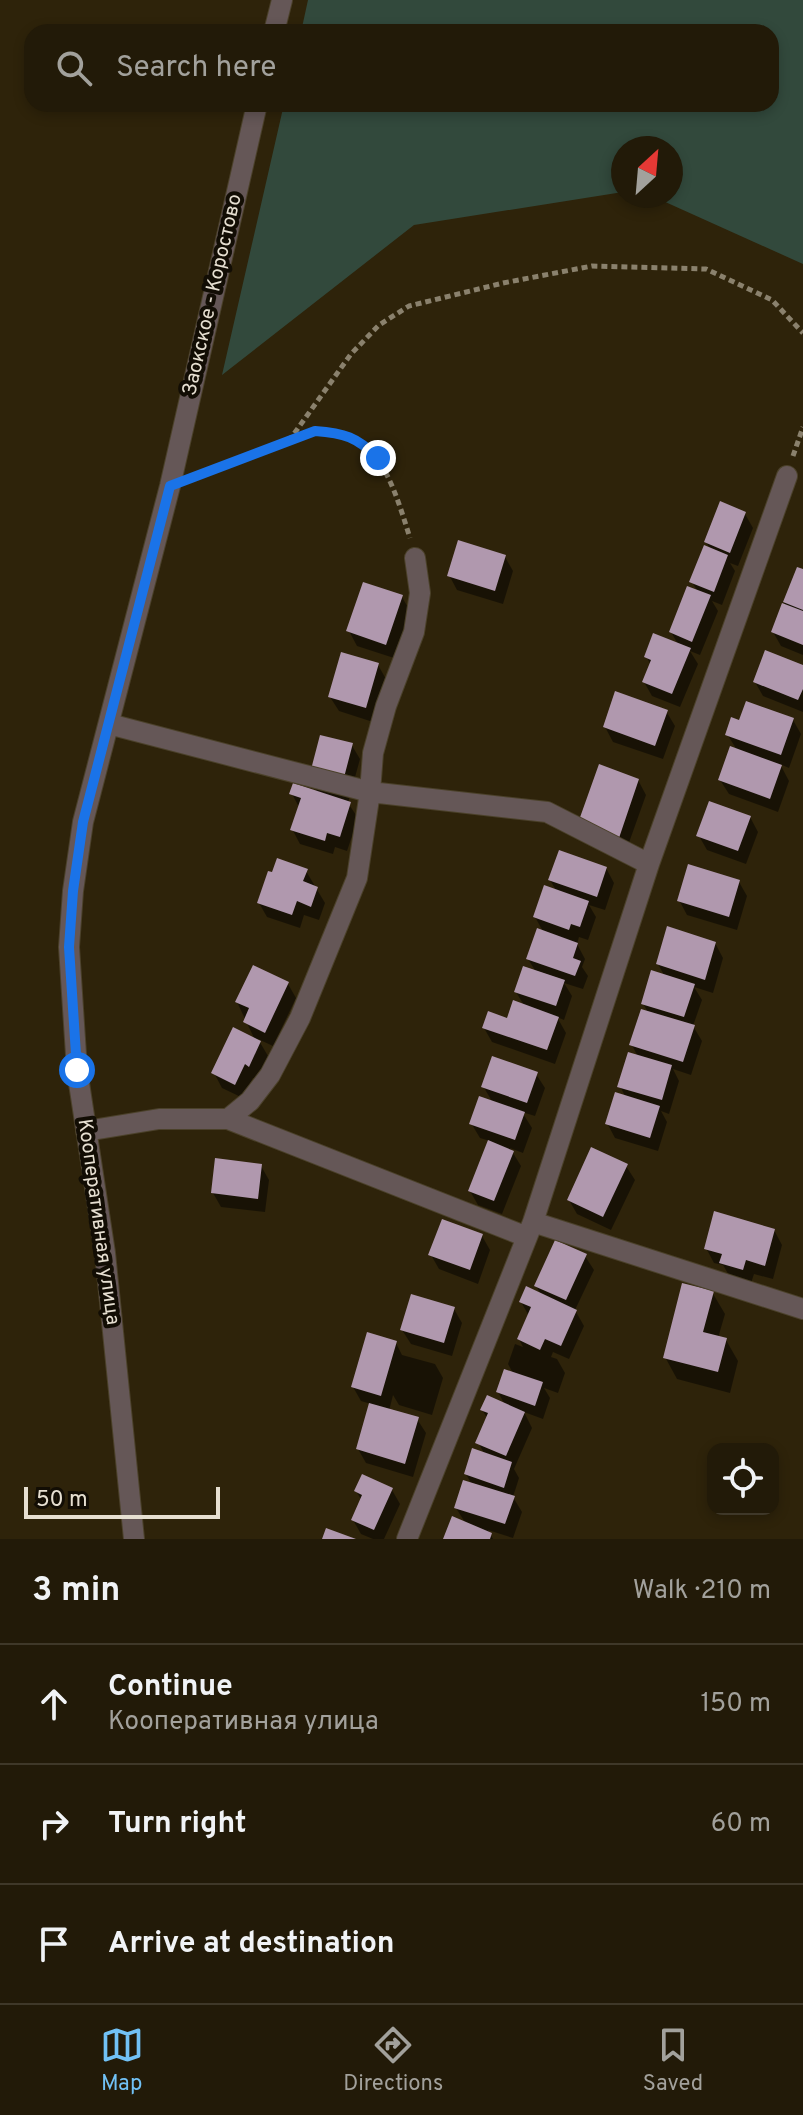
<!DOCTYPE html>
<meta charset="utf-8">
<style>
:root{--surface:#221a08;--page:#2e2716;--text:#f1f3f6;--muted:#a2a19c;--line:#3f3829;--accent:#71c1f5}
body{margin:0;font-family:Overpass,sans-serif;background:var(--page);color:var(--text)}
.controls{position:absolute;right:24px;bottom:24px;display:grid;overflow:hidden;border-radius:16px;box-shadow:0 4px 12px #0003}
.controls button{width:72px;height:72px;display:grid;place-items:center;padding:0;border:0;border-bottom:2px solid var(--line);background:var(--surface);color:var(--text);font:40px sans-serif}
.compass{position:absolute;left:611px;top:136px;width:72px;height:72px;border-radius:50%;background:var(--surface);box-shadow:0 4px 12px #0003;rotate:26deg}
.scale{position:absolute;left:24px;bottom:20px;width:196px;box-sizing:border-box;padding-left:8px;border:4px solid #e6dfd1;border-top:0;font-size:22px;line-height:28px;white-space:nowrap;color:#e6dfd1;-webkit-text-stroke:6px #120d04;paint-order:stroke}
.stop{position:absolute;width:24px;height:24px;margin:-18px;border:6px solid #1a73e8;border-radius:50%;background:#fff}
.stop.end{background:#1a73e8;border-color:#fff;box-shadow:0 2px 8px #0008}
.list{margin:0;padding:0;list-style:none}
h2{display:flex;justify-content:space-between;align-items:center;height:104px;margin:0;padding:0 32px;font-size:34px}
h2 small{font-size:26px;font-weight:400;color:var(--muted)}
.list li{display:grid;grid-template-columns:52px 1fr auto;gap:24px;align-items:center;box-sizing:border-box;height:120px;padding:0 32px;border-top:2px solid var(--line)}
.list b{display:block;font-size:30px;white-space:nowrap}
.list p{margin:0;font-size:26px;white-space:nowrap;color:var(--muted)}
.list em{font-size:26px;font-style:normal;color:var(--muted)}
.icon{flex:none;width:44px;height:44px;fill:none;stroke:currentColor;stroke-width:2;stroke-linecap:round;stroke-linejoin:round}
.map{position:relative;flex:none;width:803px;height:1539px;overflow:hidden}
.search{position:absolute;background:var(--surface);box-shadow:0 4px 12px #0003;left:24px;right:24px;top:24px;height:88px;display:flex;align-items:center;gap:20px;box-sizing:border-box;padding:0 28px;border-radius:24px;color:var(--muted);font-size:30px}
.sheet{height:464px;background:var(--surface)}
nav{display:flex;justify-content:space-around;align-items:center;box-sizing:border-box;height:112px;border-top:2px solid var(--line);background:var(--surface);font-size:22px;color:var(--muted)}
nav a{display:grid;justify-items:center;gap:4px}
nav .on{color:var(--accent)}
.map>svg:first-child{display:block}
.green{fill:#32493c}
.shadow{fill:#0007}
.building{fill:#b098ae}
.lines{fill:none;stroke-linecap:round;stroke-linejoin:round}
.minor-casing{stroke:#4b412a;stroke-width:22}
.path{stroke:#8a816d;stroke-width:5;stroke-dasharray:6 4;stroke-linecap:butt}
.minor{stroke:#655757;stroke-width:20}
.route{stroke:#1a73e8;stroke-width:10}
.labels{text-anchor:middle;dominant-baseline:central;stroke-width:8;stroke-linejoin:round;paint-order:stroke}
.street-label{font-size:20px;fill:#e6dfd1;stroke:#120d04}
</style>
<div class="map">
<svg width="803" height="1539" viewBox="0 0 803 1539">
<rect width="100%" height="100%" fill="#2e230a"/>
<path class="green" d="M308,0H803V264L652,196H671V148H623V192L414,225L222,375L284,104H771V32H301Z"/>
<path class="shadow" d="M745,514L753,528L738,566L730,563L735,571L722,605L712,601L718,611L700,655L690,651L698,664L680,707L652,696L644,682L651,665L646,656L679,646L671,632L698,592L692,582L711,550L706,542Z
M505,557L513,571L503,604L457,590L449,575Z
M798,569L803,571V655L781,646L773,632Z
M402,597L410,611L394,658L357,646L349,631Z
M378,665L386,679L373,722L339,711L330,697Z
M803,668V712L763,696L755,682Z
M666,711L675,726L663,759L613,742L605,727Z
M793,720L801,734L789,768L780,764L789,781L778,812L729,794L720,780L737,750L727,734Z
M351,744L360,759L348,803L358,818L347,851L335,847L333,854L300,844L292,829L299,807L292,794L318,793L310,781Z
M638,780L646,795L626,851L588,837Z
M750,817L758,832L746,864L707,850L699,836Z
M606,868L614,883L605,910L589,905L596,917L588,940L579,937L577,944L585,959L582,967L588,976L583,989L564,983L572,996L564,1020L557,1017L566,1033L555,1064L492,1042L484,1028L508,1020L525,1007L516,992L536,972L528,959L544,933L535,917L557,892L550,880Z
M306,871L325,903L319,920L304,915L300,928L267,917L259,903Z
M739,882L747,896L737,930L687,915L679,900Z
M715,943L723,958L713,993L694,987L702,1000L693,1026L702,1041L691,1075L673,1069L679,1081L669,1114L661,1111L667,1122L658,1151L615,1138L607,1123L626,1098L620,1086L638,1057L632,1045L648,1013L643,1003L665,977L658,964Z
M288,984L296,998L273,1046L258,1039L268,1056L257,1080L253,1078L243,1098L222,1088L214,1073L255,1040L237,1002Z
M536,1074L545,1088L535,1116L522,1112L532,1128L523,1153L510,1148L521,1166L502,1214L478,1205L470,1191L490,1141L480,1138L471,1123L493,1103L483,1086Z
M261,1166L269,1180L265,1212L221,1207L213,1193Z
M626,1166L635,1180L611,1230L577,1214L569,1200Z
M774,1230L782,1245L773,1279L754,1274L751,1283L730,1277L723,1265L714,1263L706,1248Z
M482,1236L490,1250L478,1284L439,1269L431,1255Z
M585,1256L594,1270L575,1310L584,1326L569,1359L553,1352L551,1357L557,1359L565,1373L558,1393L544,1388L550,1398L543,1419L524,1412L532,1428L514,1469L519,1478L513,1497L522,1512L513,1538L488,1530L493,1539H445L466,1524L456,1508L472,1485L466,1474L485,1455L478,1442L488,1419L482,1410L505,1405L498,1392L514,1375L508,1364L515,1344L523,1347L519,1339L529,1316L521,1302L542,1296L536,1286Z
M712,1292L725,1314L718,1338L726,1340L738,1361L730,1393L677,1379L665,1357Z
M454,1309L462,1323L452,1356L411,1344L402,1330Z
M396,1343L402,1355L435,1364L443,1378L432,1415L399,1405L393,1395L389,1411L417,1419L426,1433L413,1477L366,1463L358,1449L371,1404L361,1401L353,1387Z
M392,1490L400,1504L384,1539H373L361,1534L353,1520L362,1501L356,1491Z"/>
<path class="building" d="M720,501L746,512L730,553L704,542Z
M458,540L506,555L495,591L447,576Z
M704,545L728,555L714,592L689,582Z
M797,567L803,569V610L783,602Z
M363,582L403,595L386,645L346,631Z
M687,586L711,595L692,642L669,632Z
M782,603L803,611V645L771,632Z
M653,633L691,648L672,694L642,682L651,660L644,657Z
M765,650L803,665V689L798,700L753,682Z
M341,652L379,663L366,708L328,697Z
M615,691L668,710L655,746L603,727Z
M746,701L794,718L781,755L725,735L731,717L739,720Z
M320,735L353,743L341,789L308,781Z
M730,746L782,765L770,799L718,780Z
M599,764L639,779L619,838L578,823Z
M293,783L351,802L340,837L327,833L325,841L290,830L301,798L289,794Z
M709,801L751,816L738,851L696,836Z
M559,850L607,867L597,897L548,880Z
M277,858L308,869L303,881L318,887L311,907L297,901L292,915L257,903L268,871L272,872Z
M688,864L740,880L729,917L677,901Z
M544,885L589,901L580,927L571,924L569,930L533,917Z
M667,926L716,942L705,980L656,964Z
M537,928L578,943L573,958L581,961L575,976L526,959Z
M253,965L289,982L265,1033L243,1022L249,1008L235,1002Z
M523,966L565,980L556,1006L514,992Z
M651,970L695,984L684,1017L641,1004Z
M513,1000L559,1017L547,1050L482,1028L488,1011L507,1018Z
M641,1009L695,1025L683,1062L629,1045Z
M233,1027L261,1041L249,1067L245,1064L235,1085L211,1073Z
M628,1052L672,1065L662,1100L617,1087Z
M492,1056L538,1072L527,1103L481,1087Z
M615,1092L660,1106L650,1138L605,1124Z
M479,1096L525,1112L515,1140L469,1124Z
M488,1140L514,1151L494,1201L468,1191Z
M591,1147L628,1164L603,1217L567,1200Z
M215,1158L262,1164L258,1199L211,1193Z
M714,1211L775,1229L765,1266L746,1260L743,1270L719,1263L722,1254L704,1249Z
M442,1219L483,1234L470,1270L428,1255Z
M555,1240L587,1254L566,1300L534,1286Z
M682,1283L714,1291L703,1332L727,1338L718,1372L663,1358Z
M526,1286L577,1310L561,1346L545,1339L540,1350L517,1339L531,1307L519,1302Z
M411,1294L455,1307L444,1343L400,1330Z
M367,1332L397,1341L381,1396L351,1387Z
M504,1369L543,1382L535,1406L496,1392Z
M487,1395L525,1412L506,1456L475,1443L488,1413L480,1410Z
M369,1403L419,1417L405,1464L356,1449Z
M472,1448L512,1462L504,1488L464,1474Z
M362,1474L393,1488L374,1530L351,1520L362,1495L354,1491Z
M463,1480L515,1496L505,1524L454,1508Z
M452,1516L492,1533L490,1539H443Z
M326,1528L356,1539H322Z"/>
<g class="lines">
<defs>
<path id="minor" d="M274,32L282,0
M109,724L370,792L547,812L649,864
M228,1119L250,1101L270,1075L300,1018L357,878L370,792L373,753L386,706L414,632L420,593L415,558
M86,1131L159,1119H228L527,1237
M533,1222L803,1309
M134,1539L105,1253L77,1070L69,947L73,891L83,822L170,486L257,104
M407,1539L533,1222L649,864L787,476"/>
</defs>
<use href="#minor" class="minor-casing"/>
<path class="path" d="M292,438C373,414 390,474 410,538
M793,456L803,427
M194,476L291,438L351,354L379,325L409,306L503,283L592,266L706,269L772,300L803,333"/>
<use href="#minor" class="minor"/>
</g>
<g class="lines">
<path class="route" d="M77,1070L69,947L73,891L83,822L170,486L315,431C344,433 357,437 378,458"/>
</g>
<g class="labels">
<g class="street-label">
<text transform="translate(213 295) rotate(-77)">Заокское - Коростово</text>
<text transform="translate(98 1222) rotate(82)">Кооперативная улица</text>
</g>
</g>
</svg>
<div class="controls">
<button><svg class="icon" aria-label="locate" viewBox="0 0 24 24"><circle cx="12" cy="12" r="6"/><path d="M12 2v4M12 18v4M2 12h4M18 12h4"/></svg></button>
</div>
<svg class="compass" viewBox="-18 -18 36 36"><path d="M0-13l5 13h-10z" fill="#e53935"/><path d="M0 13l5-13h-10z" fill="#a2a19c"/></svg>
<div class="scale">50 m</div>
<div class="stop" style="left:77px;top:1070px"></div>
<div class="stop end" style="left:378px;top:458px"></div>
<div class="search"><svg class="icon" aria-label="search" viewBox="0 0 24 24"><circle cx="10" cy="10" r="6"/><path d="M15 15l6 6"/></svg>Search here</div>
</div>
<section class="sheet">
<h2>3 min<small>Walk · 210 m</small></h2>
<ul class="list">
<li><svg class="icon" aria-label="ahead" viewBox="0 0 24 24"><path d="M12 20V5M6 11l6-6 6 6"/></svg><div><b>Continue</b><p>Кооперативная улица</p></div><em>150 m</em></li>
<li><svg class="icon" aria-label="right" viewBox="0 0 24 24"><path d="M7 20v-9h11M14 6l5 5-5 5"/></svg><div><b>Turn right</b></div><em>60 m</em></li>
<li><svg class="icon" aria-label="arrive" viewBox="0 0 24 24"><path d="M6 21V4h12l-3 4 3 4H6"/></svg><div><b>Arrive at destination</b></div></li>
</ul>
</section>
<nav>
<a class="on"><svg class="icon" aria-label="map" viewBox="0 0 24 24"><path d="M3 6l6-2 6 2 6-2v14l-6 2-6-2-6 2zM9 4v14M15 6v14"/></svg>Map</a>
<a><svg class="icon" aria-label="directions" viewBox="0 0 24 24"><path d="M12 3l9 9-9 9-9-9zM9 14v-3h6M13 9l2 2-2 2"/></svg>Directions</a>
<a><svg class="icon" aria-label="saved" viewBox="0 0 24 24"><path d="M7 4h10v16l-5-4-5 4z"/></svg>Saved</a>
</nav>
